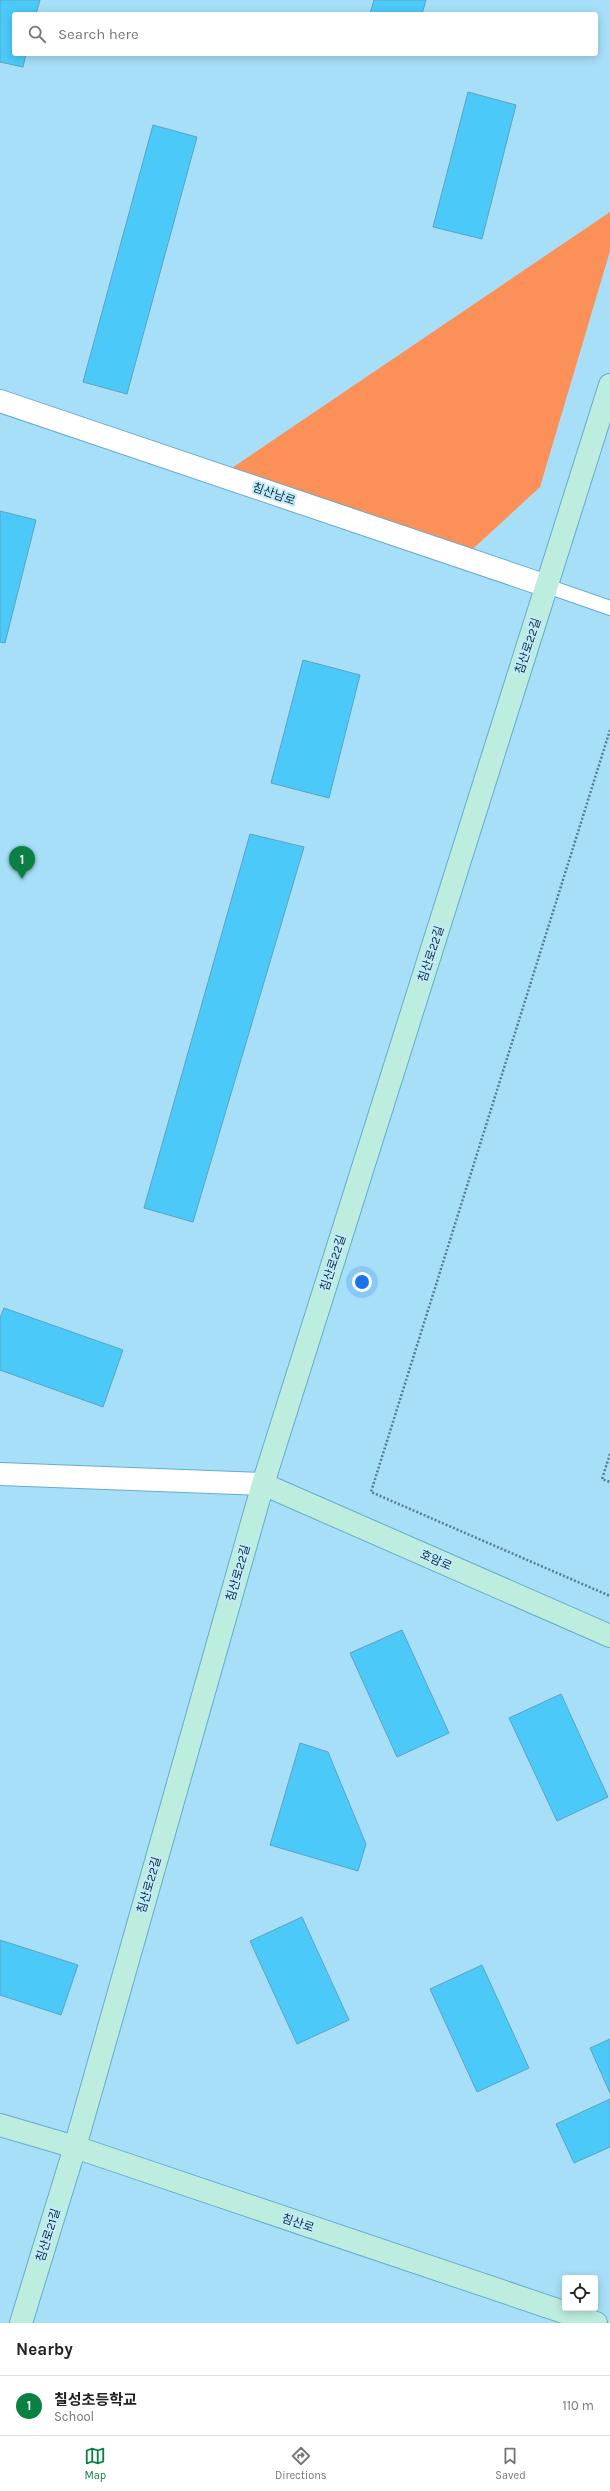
<!DOCTYPE html>
<meta charset="utf-8">
<style>
:root{--surface:#fff;--page:#f2f2f2;--text:#222;--muted:#767676;--line:#e0e0e0;--accent:#0b8043}
body{margin:0;font-family:Karla,"Noto Sans KR",sans-serif;background:var(--page);color:var(--text)}
.controls{position:absolute;right:12px;bottom:12px;display:grid;overflow:hidden;border-radius:4px;box-shadow:0 2px 10px #0003}
.controls button{width:36px;height:36px;display:grid;place-items:center;padding:0;border:0;border-bottom:1px solid var(--line);background:var(--surface);color:var(--text);font:20px sans-serif}
.you{position:absolute;left:362px;top:1282px;width:14px;height:14px;margin:-10px;border:3px solid #fff;border-radius:50%;background:#1a73e8;box-shadow:0 0 0 6px #1a73e833}
.badge{display:grid;place-items:center;width:26px;height:26px;border-radius:50%;background:var(--accent);color:#fff;font-size:13px;font-weight:700}
.pin{position:absolute;translate:-50% -33px;filter:drop-shadow(0 1px 2px #0008)}
.pin::after{content:'';position:absolute;top:21px;width:14px;height:12px;background:inherit;clip-path:polygon(0 0,100% 0,50% 100%)}
.list{margin:0;padding:0;list-style:none}
h2{display:flex;justify-content:space-between;align-items:center;height:52px;margin:0;padding:0 16px;font-size:17px}
h2 small{font-size:13px;font-weight:400;color:var(--muted)}
.list li{display:grid;grid-template-columns:26px 1fr auto;gap:12px;align-items:center;box-sizing:border-box;height:60px;padding:0 16px;border-top:1px solid var(--line)}
.list b{display:block;font-size:15px;white-space:nowrap}
.list p{margin:0;font-size:13px;white-space:nowrap;color:var(--muted)}
.list em{font-size:13px;font-style:normal;color:var(--muted)}
.icon{flex:none;width:22px;height:22px;fill:none;stroke:currentColor;stroke-width:2;stroke-linecap:round;stroke-linejoin:round}
.map{position:relative;flex:none;width:610px;height:2323px;overflow:hidden}
.search{position:absolute;background:var(--surface);box-shadow:0 2px 10px #0003;left:12px;right:12px;top:12px;height:44px;display:flex;align-items:center;gap:10px;box-sizing:border-box;padding:0 14px;border-radius:4px;color:var(--muted);font-size:15px}
.sheet{height:112px;background:var(--surface)}
nav{display:flex;justify-content:space-around;align-items:center;box-sizing:border-box;height:56px;border-top:1px solid var(--line);background:var(--surface);font-size:11px;color:var(--muted)}
nav a{display:grid;justify-items:center;gap:2px}
nav .on{color:var(--accent)}
.map>svg:first-child{display:block}
.green{fill:#fb9059}
.building{fill:#4bcaf9;stroke:#5ca3c0}
.lines{fill:none;stroke-linecap:round;stroke-linejoin:round}
.lane-casing{stroke:#66adca;stroke-width:16}
.street-casing{stroke:#66adca;stroke-width:24}
.secondary-casing{stroke:#66adca;stroke-width:24}
.path{stroke:#547e90;stroke-width:2.5;stroke-dasharray:2 2;stroke-linecap:butt}
.lane{stroke:#fff;stroke-width:14}
.street{stroke:#fff;stroke-width:22}
.secondary{stroke:#bdeddf;stroke-width:22}
.labels{text-anchor:middle;dominant-baseline:central;stroke-width:4;stroke-linejoin:round;paint-order:stroke}
.street-label{font-size:12px;fill:#0d2b37;stroke:#c1eafd}
</style>
<div class="map">
<svg width="610" height="2323" viewBox="0 0 610 2323">
<rect width="100%" height="100%" fill="#a7dff8"/>
<path class="green" d="M610,212V251L540,487L463,558L220,476Z"/>
<path class="building" d="M0,0H40L36,14H14V54H26L23,67L0,62Z
M374,0H426L422,14H370Z
M468,92L516,105L482,239L433,227Z
M153,125L197,137L127,394L83,382Z
M0,511L36,520L5,643L0,642Z
M303,660L360,675L329,798L271,783Z
M250,834L304,847L193,1222L144,1208Z
M4,1308L123,1350L103,1407L0,1370V1318Z
M402,1630L449,1733L397,1757L350,1653Z
M561,1694L608,1797L557,1821L509,1718Z
M300,1743L328,1752L366,1844L358,1871L270,1845Z
M302,1917L349,2020L297,2044L250,1941Z
M0,1940L78,1965L61,2015L0,1995Z
M482,1965L529,2068L477,2092L430,1989Z
M610,2039V2093L590,2048Z
M610,2099V2147L574,2163L556,2124Z"/>
<g class="lines">
<defs>
<path id="lane" d="M547,586L610,608"/>
<path id="street" d="M0,401L547,586
M0,1474L263,1484"/>
<path id="secondary" d="M263,1484L610,1636
M0,2125L75,2147L596,2323
M21,2323L75,2147L263,1484L610,385"/>
</defs>
<use href="#lane" class="lane-casing"/>
<use href="#street" class="street-casing"/>
<use href="#secondary" class="secondary-casing"/>
<path class="path" d="M610,730L371,1492L610,1596
M610,1454L602,1479L610,1482"/>
<use href="#lane" class="lane"/>
<use href="#street" class="street"/>
<use href="#secondary" class="secondary"/>
</g>
<g class="labels">
<g class="street-label">
<text transform="translate(274 494) rotate(19)">침산남로</text>
<text transform="translate(528 646) rotate(-72)">침산로22길</text>
<text transform="translate(431 954) rotate(-72)">침산로22길</text>
<text transform="translate(333 1263) rotate(-72)">침산로22길</text>
<text transform="translate(436 1560) rotate(24)">호암로</text>
<text transform="translate(238 1573) rotate(-74)">침산로22길</text>
<text transform="translate(149 1885) rotate(-74)">침산로22길</text>
<text transform="translate(298 2223) rotate(19)">침산로</text>
<text transform="translate(48 2235) rotate(-73)">침산로21길</text>
</g>
</g>
</svg>
<div class="controls">
<button><svg class="icon" aria-label="locate" viewBox="0 0 24 24"><circle cx="12" cy="12" r="6"/><path d="M12 2v4M12 18v4M2 12h4M18 12h4"/></svg></button>
</div>
<div class="you"></div>
<div class="pin badge" style="left:22px;top:879px">1</div>
<div class="search"><svg class="icon" aria-label="search" viewBox="0 0 24 24"><circle cx="10" cy="10" r="6"/><path d="M15 15l6 6"/></svg>Search here</div>
</div>
<section class="sheet">
<h2>Nearby<small></small></h2>
<ul class="list">
<li><span class="badge">1</span><div><b>칠성초등학교</b><p>School</p></div><em>110 m</em></li>
</ul>
</section>
<nav>
<a class="on"><svg class="icon" aria-label="map" viewBox="0 0 24 24"><path d="M3 6l6-2 6 2 6-2v14l-6 2-6-2-6 2zM9 4v14M15 6v14"/></svg>Map</a>
<a><svg class="icon" aria-label="directions" viewBox="0 0 24 24"><path d="M12 3l9 9-9 9-9-9zM9 14v-3h6M13 9l2 2-2 2"/></svg>Directions</a>
<a><svg class="icon" aria-label="saved" viewBox="0 0 24 24"><path d="M7 4h10v16l-5-4-5 4z"/></svg>Saved</a>
</nav>
